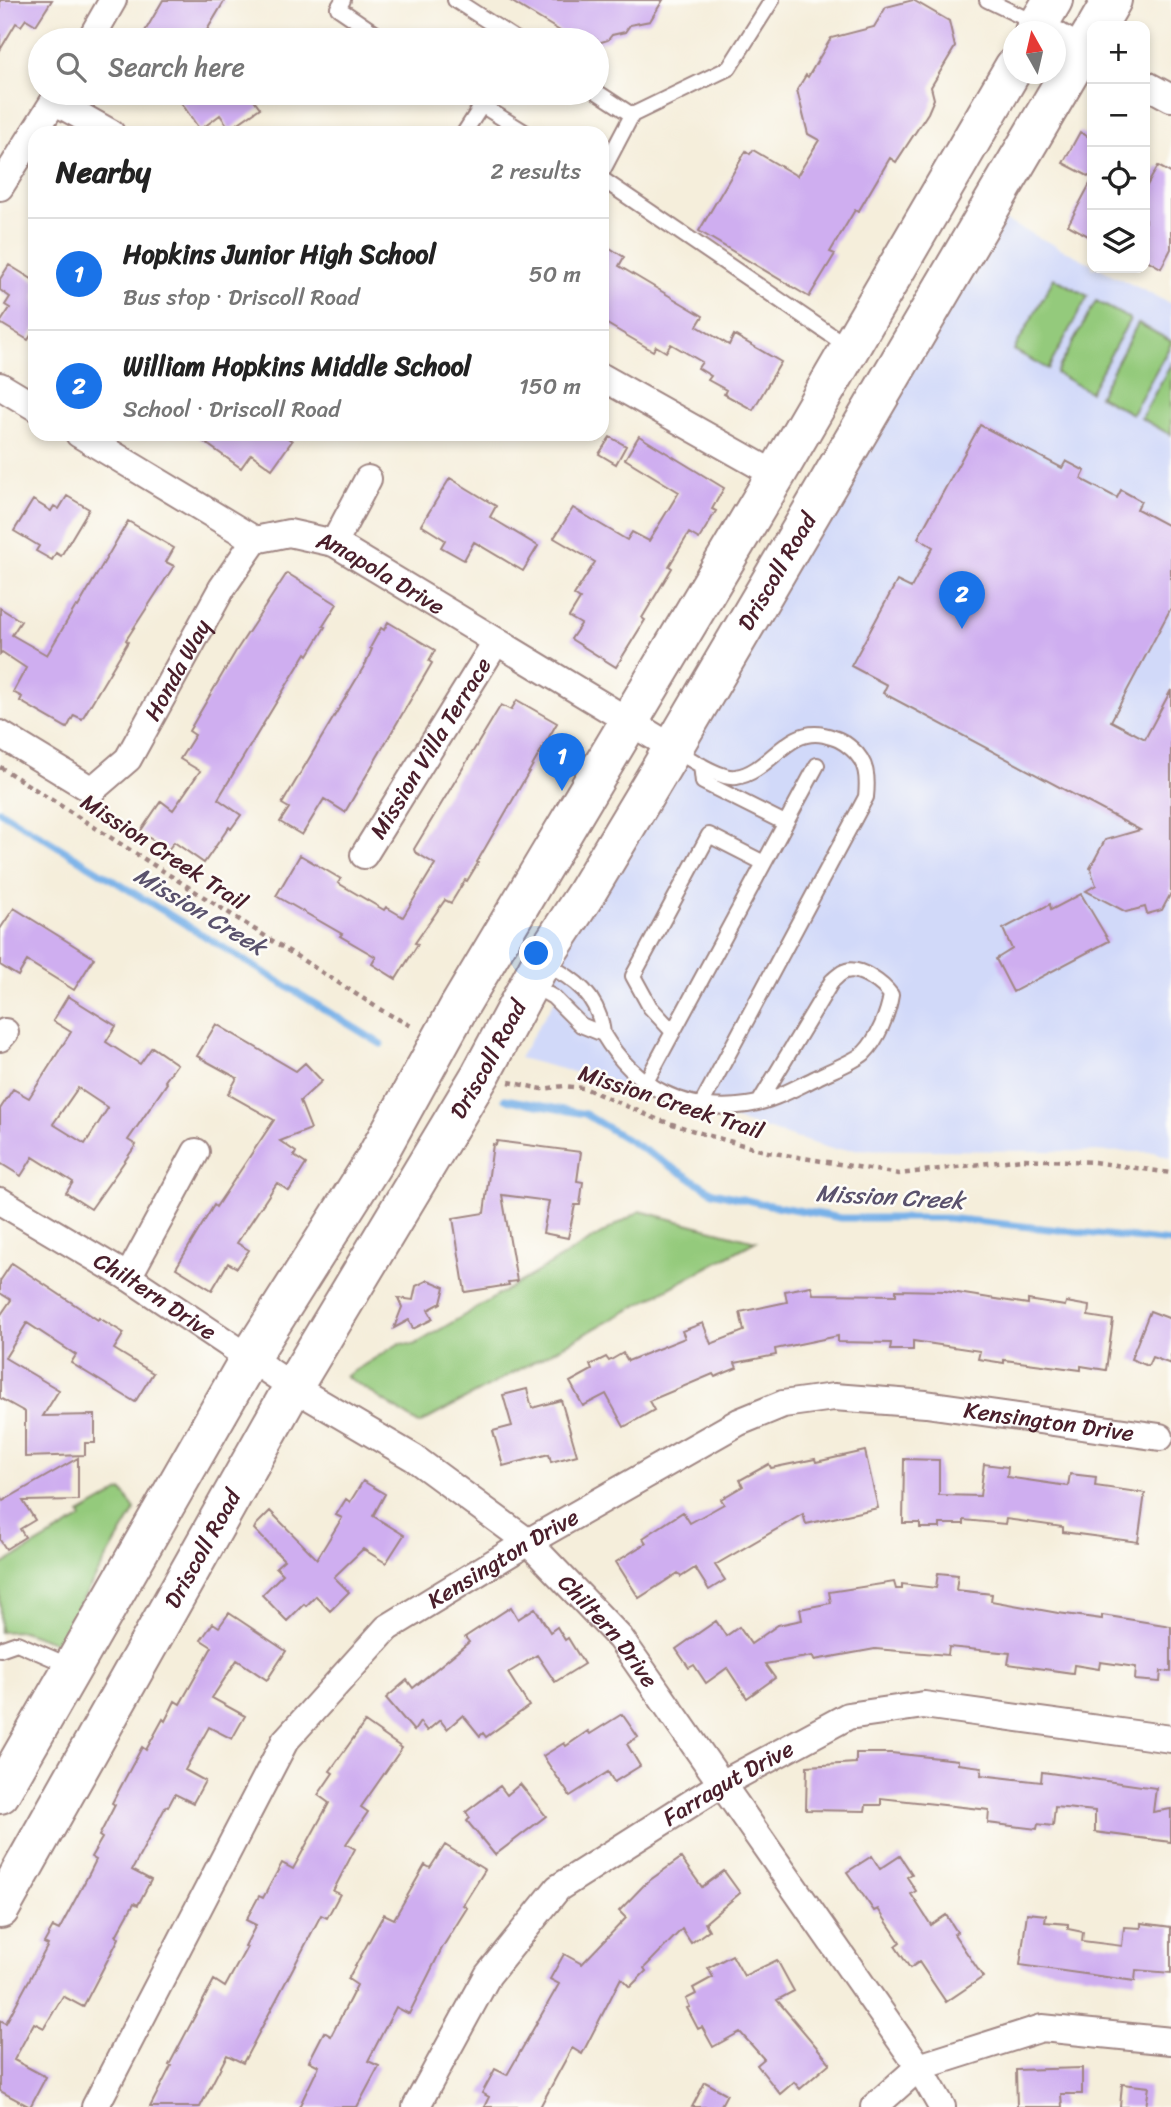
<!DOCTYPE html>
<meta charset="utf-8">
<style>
:root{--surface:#fff;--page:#f2f2f2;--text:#222;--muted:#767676;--line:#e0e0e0;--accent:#1a73e8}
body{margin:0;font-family:Sriracha,sans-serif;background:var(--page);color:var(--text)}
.controls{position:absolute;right:21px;top:21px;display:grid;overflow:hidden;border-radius:14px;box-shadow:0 4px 10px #0003}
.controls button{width:63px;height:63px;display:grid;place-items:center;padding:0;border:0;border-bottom:2px solid var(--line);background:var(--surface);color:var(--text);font:35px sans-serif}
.compass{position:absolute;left:1003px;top:21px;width:63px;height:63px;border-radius:50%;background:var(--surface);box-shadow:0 4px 10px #0003;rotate:352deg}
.you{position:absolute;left:537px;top:954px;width:24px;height:24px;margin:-18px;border:5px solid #fff;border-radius:50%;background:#1a73e8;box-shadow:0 0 0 10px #1a73e833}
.badge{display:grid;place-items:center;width:46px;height:46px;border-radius:50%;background:var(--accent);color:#fff;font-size:23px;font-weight:700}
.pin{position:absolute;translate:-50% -58px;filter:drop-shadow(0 2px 4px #0008)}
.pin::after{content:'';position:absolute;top:37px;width:24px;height:21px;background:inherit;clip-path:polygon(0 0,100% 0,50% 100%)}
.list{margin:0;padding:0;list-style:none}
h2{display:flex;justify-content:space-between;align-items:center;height:91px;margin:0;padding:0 28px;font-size:30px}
h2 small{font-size:23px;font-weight:400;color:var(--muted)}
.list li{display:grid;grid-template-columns:46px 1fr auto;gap:21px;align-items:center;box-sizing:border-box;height:112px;padding:0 28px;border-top:2px solid var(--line)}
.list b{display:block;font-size:26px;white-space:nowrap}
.list p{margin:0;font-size:23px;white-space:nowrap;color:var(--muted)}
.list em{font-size:23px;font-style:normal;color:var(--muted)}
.icon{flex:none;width:38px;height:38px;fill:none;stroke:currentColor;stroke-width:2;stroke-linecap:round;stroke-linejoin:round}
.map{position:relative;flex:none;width:1171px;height:2107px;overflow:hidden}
.search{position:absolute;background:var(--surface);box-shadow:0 4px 10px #0003;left:28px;top:28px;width:581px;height:77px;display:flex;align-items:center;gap:18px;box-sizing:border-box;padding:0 24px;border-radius:38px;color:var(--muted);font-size:26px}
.panel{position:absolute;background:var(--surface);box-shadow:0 4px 10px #0003;left:28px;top:126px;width:581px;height:315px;border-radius:21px}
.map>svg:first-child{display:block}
.built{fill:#d1d9f9}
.green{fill:#94ca7c;stroke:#6f7454;stroke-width:2}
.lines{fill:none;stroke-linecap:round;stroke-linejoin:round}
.stream{stroke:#78b1e8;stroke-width:7}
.building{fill:#cfaef0;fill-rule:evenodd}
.lane-casing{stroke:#a08683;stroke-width:18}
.street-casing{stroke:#a08683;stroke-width:30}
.secondary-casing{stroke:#a08683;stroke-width:42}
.path{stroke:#a08683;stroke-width:4.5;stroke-dasharray:5 5;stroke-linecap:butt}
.lane{stroke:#fff;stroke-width:14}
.street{stroke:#fff;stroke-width:26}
.secondary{stroke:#fff;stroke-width:38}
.labels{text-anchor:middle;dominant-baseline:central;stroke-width:5;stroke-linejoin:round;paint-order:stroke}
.street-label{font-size:23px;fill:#4a1f2b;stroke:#fdfcf7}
.water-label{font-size:24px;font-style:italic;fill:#5a526d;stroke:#fdfcf7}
</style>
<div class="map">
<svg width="1171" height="2107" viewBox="0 0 1171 2107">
<rect width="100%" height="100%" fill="#fdfcf7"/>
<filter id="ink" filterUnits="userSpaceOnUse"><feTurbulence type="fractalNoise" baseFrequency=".0143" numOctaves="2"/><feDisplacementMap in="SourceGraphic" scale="14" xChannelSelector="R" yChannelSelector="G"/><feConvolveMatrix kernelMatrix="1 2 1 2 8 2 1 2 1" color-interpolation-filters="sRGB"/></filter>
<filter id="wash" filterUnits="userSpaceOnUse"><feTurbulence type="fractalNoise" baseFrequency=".00686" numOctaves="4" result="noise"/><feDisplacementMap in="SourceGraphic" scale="28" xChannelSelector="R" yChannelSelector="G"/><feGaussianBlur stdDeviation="1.57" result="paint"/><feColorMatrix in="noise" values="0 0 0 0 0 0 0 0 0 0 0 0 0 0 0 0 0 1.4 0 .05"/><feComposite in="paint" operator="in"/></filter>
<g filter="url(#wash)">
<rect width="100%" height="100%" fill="#f5eedb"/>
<path class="built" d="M1004,220L1092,264V268H1099L1171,304V1158L1154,1152L832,1149L597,1078L519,1058L559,993L549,955Z"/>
<path class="green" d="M1054,278L1088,296L1048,369L1014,350Z
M1096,301L1130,319L1090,392L1056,373Z
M1138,323L1171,341V344L1132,414L1099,396Z
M1171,364V435L1141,418Z
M640,1211L756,1241L419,1424L346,1376L400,1343L414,1345Z
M122,1490L135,1510L57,1643L23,1631L0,1632V1566L82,1518L80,1514Z"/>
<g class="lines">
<path class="stream" d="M0,811L381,1044
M505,1099L585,1114L713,1192L759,1203L841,1218H947L1171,1242"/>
</g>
<g id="blocks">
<path class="building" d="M0,0H52L36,25L26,19L21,26L16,23L0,50Z
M163,0H225L201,40H140Z
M509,0H663L650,21L630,25L625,32L612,35L608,40L598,43L597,40H575Z
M913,0L949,21L955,47L931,87L934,99L928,113L896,162L890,158L858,212L855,210L830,252L835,254L809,297L699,231L746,151L750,154L753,150L797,176L819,140L808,134L797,90L806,75L808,77L831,38L874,27L886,7Z
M191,93H249L260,108L230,129L220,115L200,130L180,101Z
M1080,132L1092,139V178L1063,163Z
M1158,166L1171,173V249L1161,268L1145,259V189Z
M1092,180V238L1068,225Z
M602,243L624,257L619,266L703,316L697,326L729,345L734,335L781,362L753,410L724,394L726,390L708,380L711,376L698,368L702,362L671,344L666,352L656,346L653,351L602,321Z
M9,265L35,281V329L28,340L0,323L10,308L5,305L10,297L0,290V279Z
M980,425L1062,468L1066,461L1085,471L1081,479L1117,498L1121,490L1141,501L1137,509L1171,527V608L1111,721L1145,739L1171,690V893L1162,910L1147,914L1145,907L1126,912L1086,891L1096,885L1090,868L1105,840L1140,830L883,693L887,685L851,666L897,581L911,588L933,547L918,538Z
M193,434H283L292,441L272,469L251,454L241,468Z
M639,436L724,488L712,509L716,511L699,539L689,533L669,566L672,568L642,618L645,620L616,667L571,639L581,624L569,617L580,599L574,595L595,562L554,538L573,508L627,540L632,532L649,541L679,492L625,459Z
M610,437L626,446L616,464L599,454Z
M450,478L496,506L490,517L538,546L523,571L474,542L464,560L441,547L445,540L421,525Z
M67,496L89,509L61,556L56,553L52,560L36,551L39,546L14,531L33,500L51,511L54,506L59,509Z
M128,521L174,548L166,562L174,566L126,640L128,642L82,719L74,715L67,728L20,701L22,697L13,692L26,668L2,652L0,654V608L21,621L12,635L47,655L76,606L78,607Z
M287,573L337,604L323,626L325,627L308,655L306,653L218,799L241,815L231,829L229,827L204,863L174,842L168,850L140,832L161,801L173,810L200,771L180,759L195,735L189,731L236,651Z
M388,622L435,650L429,661L432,663L345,812L324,799L302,835L280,822L289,808L282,804L366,663L372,649L370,648L381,628L384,630Z
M517,700L557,723L477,862L478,863L467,881L465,880L451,903L445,900L415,943L418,944L396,979L372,964L376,957L340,936L342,934L276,896L300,855L341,879L338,883L384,910L386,907L403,917L435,864L415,852L414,849L501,705L511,710Z
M1081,894L1109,941L1013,992L996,959L1012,949L1003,929L1050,904L1051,910Z
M14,908L94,958L74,990L27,961L18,976L0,965V929Z
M68,996L116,1026L106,1042L140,1064L152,1047L177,1064L165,1081L167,1083L128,1140L136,1145L91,1209L66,1193L73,1182L33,1157L21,1176L0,1163V1109L13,1089L29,1098L71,1032L53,1021ZM78,1088L108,1108L85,1144L53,1124Z
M216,1024L296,1071L305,1063L322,1081L300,1101L311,1129L280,1141L296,1152L294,1156L306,1164L289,1191L277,1183L237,1243L249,1250L237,1268L228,1263L212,1290L176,1268L214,1205L216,1207L274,1120L228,1094L237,1078L197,1056Z
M497,1141L581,1152L577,1181L583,1182L580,1205H575L568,1238L543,1233L549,1201L502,1195L517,1281L508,1282L509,1285L465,1292L453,1218L484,1213L493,1144L496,1145Z
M12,1263L98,1320L99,1318L124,1333L114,1349L153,1373L135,1402L71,1363L76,1355L27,1323L5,1358L59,1390L43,1416L95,1415V1443H85V1455L25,1457V1412L0,1398V1316L11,1300L0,1293V1281Z
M428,1280L445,1287L441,1303L428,1310L433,1319L413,1329L409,1320L394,1328L402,1307L398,1298L413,1300L416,1286Z
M811,1286L813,1294L896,1295V1290L945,1291L1028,1304V1300L1065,1306L1066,1302L1089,1306L1088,1316L1113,1320L1106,1370L1081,1366V1370L1004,1360V1363L978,1359L980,1351L913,1341V1350H890L891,1343L838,1342V1336L775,1349L776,1355L735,1363L737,1368L715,1377L713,1374L649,1401L654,1410L624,1427L606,1394L583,1406L570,1382L592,1370L590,1365L606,1357L609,1361L623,1353L628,1361L685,1338L682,1331L703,1323L711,1344L744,1331L740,1312L787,1302L785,1291Z
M1150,1311L1171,1319V1364L1152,1357L1148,1366L1131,1359Z
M527,1389L532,1408L561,1400L577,1455L551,1462L549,1454L503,1466L493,1431L512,1426L503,1395Z
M865,1451L878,1508L806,1524L803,1514L715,1565L725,1580L709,1590L695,1568L681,1577L678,1573L639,1598L616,1562L646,1543L643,1538L683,1512L690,1523L724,1504L721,1499L743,1486L740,1480L769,1464L771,1468L815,1459L816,1462Z
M78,1458V1500L23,1501L35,1520L20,1529L25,1537L6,1549L0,1540V1496L3,1501Z
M904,1459L939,1460V1495L980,1496L984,1464L1008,1467L1007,1477L1068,1486L1070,1474L1096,1477L1095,1486L1145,1493L1138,1542L1063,1532V1527L1006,1519L1005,1524L964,1520V1524H940V1528H920V1523H903Z
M363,1481L385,1494L373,1516L404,1535L386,1563L363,1549L334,1577L349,1592L330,1611L316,1596L306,1606L304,1604L287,1621L262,1595L283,1574L276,1567L284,1560L254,1529L256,1525L270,1511L317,1559L342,1518L336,1515L346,1499L350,1502Z
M938,1573L958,1575L956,1590L992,1594L991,1601L1058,1613L1102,1619V1615L1171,1626V1672L1161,1671L1160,1682L1135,1680L1136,1667L1100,1662L1099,1669L1074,1665L1073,1673L1008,1664L1010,1653L949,1647L948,1655L875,1649L814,1660L813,1656L765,1664L775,1678L747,1698L727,1668L706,1683L694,1665L689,1668L676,1649L716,1621L726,1636L739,1627L751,1644L778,1625L802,1620L800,1609L831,1603L829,1592L894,1582L896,1589H902V1584L936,1588Z
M511,1607L518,1619L535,1608L550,1632L557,1627L565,1640L568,1638L584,1664L555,1682L537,1655L508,1673L529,1706L486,1737L483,1733L480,1736L463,1715L447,1729L440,1720L427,1731L420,1722L414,1731L386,1698L407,1680L413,1688L469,1642L465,1637Z
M229,1613L286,1651L267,1680L237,1660L212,1698L245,1716L232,1739L209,1727L185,1770L205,1781L193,1803L175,1794L168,1807L166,1806L132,1870L151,1880L138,1905L134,1903L116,1936L119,1938L83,2007L63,1996L44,2028L34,2023L14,2060L46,2077L30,2107L0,2091V2020L6,2023L48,1945L44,1943L53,1927L59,1930L90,1872L96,1860L91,1857L102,1838L99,1836L115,1805L112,1803L142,1747L146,1750L163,1719L165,1721L175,1701L180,1704L212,1647L201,1640L213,1623L219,1627Z
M622,1714L638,1737L627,1744L640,1766L614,1782L608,1772L570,1796L543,1756L564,1743L566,1746L588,1731L590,1734Z
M365,1722L402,1748L361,1807L368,1812L346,1844L355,1849L333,1891L340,1894L327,1918L321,1915L243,2063L227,2055L200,2107H150L171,2066L169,2065L214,1980L225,1987L247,1947L245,1946L256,1925L246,1920L259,1896L263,1898L282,1863L293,1869L329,1803L318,1795L333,1773L330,1771Z
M856,1753H891L958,1760V1764L982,1767L981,1775L1041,1782L1042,1772L1156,1788L1153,1812L1171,1809V1842L1095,1832V1811L1055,1807L1053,1826L1038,1824L1037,1829L988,1823L989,1810L881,1798V1805H866L865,1811L806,1810L807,1766L856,1763Z
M520,1784L546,1816L495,1855L467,1821L470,1818L466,1812L500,1786L507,1795Z
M445,1845L485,1870L463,1905L467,1908L442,1948L409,2014L396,2007L368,2061L379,2066L357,2107H299L319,2066L309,2061L324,2032L331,2036L357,1985L348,1979L384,1914L394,1919L425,1865L430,1868Z
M872,1856L880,1869L900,1856L912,1874L907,1877L916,1891L911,1894L931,1925L946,1915L957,1932L954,1934L983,1977L946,2002L919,1962L910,1968L895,1946L900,1942L878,1909L874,1911L847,1872Z
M681,1858L702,1887L724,1871L740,1893L705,1923L709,1930L691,1943L682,1929L644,1968L646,1971L630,1987L621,1978L582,2054L572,2048L540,2107H484L489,2097L482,2093L495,2069L507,2075L559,1984L550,1979L564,1954L582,1964L626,1918L619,1911L646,1883Z
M1027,1913L1046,1915L1045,1922L1068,1924V1929L1083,1932L1082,1941L1122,1946L1124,1927L1141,1928V1923L1171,1927V1973L1136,1970L1135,1981L1020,1965Z
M732,1955L744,1976L777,1960L794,1991L777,2000L830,2063L800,2089L794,2082L780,2094L757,2065L764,2059L740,2032L713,2047L702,2027L698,2029L687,2008L690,2007L686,1999L696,1994L693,1988L713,1977L708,1968Z
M1082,2068V2094H1061L1062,2107H1017L1016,2070Z
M705,2082L727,2094L720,2107H692Z
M1122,2084L1149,2087L1146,2107H1120Z"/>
</g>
</g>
<g filter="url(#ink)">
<use href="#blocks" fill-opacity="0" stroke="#a08683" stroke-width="2"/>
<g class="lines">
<defs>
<path id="lane" d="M343,0L338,8L385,40
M455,0L517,40
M987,0L1037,24
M597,92L632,115L729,68L772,0
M462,93L526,133
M464,133L490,93
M602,172L632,115
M602,179L850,348
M673,749C688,757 720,780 736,777C770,772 786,727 824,735C836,738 842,740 852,749C867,762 868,777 866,797L701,1105
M701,765L703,782L785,823
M530,984L553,997L581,1025L603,1034C599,996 575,979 544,963
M673,1032L650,1007L633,976L709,835L764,863
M603,1034C634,1086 684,1114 747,1105C771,1102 795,1088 816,1078C831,1070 852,1063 864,1053C878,1039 888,1014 891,995C883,984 861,967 846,971C841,972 837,977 832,981L760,1101
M646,1082L817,765
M0,1649L17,1643L70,1666"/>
<g id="street">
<path d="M1056,35L1092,56"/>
<path d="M90,40L113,0"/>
<path d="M1145,84L1171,98"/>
<path d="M54,101L111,133"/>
<path d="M0,187L59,93"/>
<path d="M602,377L776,475"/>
<path d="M0,386L35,407"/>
<path id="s1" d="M79,434L255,540L289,533L334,543L673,748"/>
<path d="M334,543L368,479"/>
<path id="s2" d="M0,734L92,790L128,759L222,588L255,540"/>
<path id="s3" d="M364,855L496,642"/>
<path d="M0,1038L5,1032"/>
<path id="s4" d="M0,1201L128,1277L293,1387L414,1458L528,1542L620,1638L919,2067L942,2107"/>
<path d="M128,1277L196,1152"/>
<path id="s5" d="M95,2107L285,1741L387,1628L528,1542L739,1422L783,1404L834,1397L926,1404L1160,1437"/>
<path id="s6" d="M416,2107L488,1975L558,1888L720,1785L848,1716L924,1705L1171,1739"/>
<path d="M874,2107L919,2067L1042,2028L1171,2041"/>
</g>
<g id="secondary">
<path d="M1097,26L1112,0"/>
<path d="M1034,32L1053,0"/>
<path d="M0,1794L249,1359L373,1163L459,1007L776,475L1014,67"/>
<path id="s7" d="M0,1909L293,1387L481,1074L541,962L585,895L673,748L1092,34"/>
</g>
</defs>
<use href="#lane" class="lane-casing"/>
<use href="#street" class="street-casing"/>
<use href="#secondary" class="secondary-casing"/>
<path class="path" d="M0,767L381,1010L413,1027
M509,1082L542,1089L564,1086L584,1088L659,1120L707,1135L768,1152L899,1174L1022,1159L1094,1162L1171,1173"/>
<use href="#lane" class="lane"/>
<use href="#street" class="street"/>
<use href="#secondary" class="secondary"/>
</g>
</g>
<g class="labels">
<g class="street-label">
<text stroke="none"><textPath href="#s7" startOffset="1547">Driscoll Road</textPath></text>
<text stroke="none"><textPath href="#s1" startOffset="341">Amapola Drive</textPath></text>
<text stroke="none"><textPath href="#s2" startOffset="257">Honda Way</textPath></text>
<text stroke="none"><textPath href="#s3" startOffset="126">Mission Villa Terrace</textPath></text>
<text transform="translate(164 852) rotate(33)">Mission Creek Trail</text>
<text stroke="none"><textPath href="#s7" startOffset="980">Driscoll Road</textPath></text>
<text transform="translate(671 1102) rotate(18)">Mission Creek Trail</text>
<text stroke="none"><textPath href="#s4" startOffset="182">Chiltern Drive</textPath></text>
<text stroke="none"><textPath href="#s5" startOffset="1288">Kensington Drive</textPath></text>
<text stroke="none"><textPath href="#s7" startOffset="413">Driscoll Road</textPath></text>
<text stroke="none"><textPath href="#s5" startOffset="700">Kensington Drive</textPath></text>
<text stroke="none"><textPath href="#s4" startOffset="749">Chiltern Drive</textPath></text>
<text stroke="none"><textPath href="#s6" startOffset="462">Farragut Drive</textPath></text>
</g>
<g class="water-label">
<text transform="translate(200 911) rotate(31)">Mission Creek</text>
<text transform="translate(890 1197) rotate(3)">Mission Creek</text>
</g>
</g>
</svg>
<div class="controls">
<button>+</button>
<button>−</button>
<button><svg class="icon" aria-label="locate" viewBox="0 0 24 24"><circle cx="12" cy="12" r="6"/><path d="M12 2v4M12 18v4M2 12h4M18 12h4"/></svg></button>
<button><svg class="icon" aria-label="layers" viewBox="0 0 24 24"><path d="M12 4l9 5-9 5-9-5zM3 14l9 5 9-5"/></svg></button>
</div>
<svg class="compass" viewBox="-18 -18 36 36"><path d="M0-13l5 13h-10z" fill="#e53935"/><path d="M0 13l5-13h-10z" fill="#767676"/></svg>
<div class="you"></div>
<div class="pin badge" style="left:562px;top:791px">1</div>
<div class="pin badge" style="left:962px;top:629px">2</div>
<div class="search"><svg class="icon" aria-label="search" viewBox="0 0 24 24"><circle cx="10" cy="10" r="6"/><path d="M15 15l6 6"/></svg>Search here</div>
<section class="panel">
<h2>Nearby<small>2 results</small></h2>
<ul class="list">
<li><span class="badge">1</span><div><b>Hopkins Junior High School</b><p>Bus stop · Driscoll Road</p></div><em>50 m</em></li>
<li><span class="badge">2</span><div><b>William Hopkins Middle School</b><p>School · Driscoll Road</p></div><em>150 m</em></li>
</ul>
</section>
</div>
